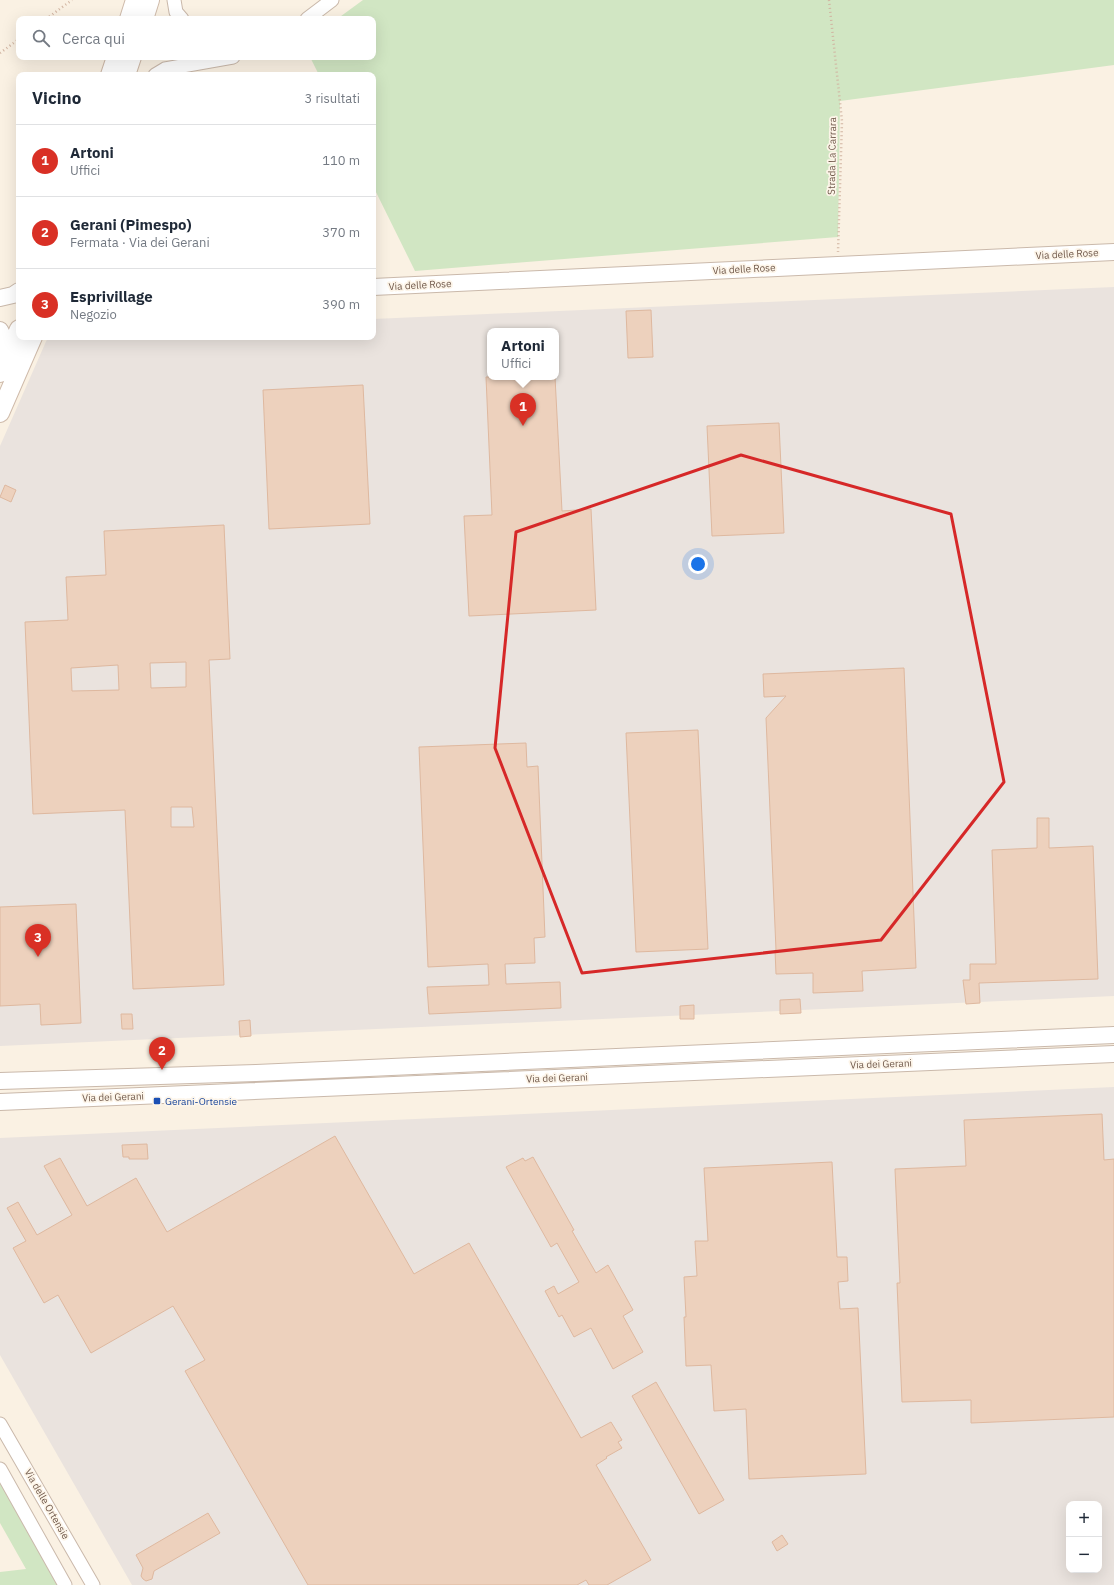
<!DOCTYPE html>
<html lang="it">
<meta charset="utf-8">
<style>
:root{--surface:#fff;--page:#f6f6f7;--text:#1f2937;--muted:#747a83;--line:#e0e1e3;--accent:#d93025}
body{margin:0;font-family:"IBM Plex Sans",sans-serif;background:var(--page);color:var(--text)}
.controls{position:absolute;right:12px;bottom:12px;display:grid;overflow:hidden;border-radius:8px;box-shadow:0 4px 16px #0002}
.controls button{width:36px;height:36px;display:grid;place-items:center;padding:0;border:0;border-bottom:1px solid var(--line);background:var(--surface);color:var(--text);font:20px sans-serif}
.you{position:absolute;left:698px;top:564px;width:14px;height:14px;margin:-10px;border:3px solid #fff;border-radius:50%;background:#1a73e8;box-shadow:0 0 0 6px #1a73e833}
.badge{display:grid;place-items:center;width:26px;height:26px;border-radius:50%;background:var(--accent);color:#fff;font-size:13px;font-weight:700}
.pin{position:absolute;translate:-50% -33px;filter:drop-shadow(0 1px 2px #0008)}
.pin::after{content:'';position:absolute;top:21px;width:14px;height:12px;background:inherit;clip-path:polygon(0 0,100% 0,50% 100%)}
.popup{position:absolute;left:487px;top:328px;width:72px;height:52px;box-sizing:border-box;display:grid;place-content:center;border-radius:8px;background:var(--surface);filter:drop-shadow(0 1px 3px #0005);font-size:13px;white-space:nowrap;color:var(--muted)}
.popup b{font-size:15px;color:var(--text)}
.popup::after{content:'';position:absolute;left:50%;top:100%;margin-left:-8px;border:8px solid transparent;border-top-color:var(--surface)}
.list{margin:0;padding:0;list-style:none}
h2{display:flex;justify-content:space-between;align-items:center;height:52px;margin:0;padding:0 16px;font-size:17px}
h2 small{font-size:13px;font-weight:400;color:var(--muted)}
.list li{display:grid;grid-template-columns:26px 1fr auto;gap:12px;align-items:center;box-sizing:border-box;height:72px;padding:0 16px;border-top:1px solid var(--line)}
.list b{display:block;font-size:15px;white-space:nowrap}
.list p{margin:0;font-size:13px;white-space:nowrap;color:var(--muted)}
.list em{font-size:13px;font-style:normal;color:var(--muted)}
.icon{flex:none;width:22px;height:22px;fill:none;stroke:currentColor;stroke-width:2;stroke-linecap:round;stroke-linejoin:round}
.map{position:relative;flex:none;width:1114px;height:1585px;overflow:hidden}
.search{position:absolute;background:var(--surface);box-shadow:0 4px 16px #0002;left:16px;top:16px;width:360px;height:44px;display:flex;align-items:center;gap:10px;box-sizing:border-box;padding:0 14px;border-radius:8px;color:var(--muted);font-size:15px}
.panel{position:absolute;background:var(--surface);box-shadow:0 4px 16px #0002;left:16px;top:72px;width:360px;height:268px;border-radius:8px}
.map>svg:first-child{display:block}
.industrial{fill:#eae3de;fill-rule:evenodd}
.green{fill:#d1e6c3}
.building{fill:#edd1bd;stroke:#deb89f;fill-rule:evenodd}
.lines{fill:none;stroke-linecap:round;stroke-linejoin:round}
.minor-casing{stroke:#cab9ab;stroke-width:15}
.tertiary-casing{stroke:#cab9ab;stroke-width:18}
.secondary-casing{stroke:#cfbbab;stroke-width:20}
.path{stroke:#d1b4a1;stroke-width:2.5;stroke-dasharray:1 3;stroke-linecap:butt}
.minor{stroke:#fff;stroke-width:13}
.tertiary{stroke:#fff;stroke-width:16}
.secondary{stroke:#fff;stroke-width:18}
.marked{fill:none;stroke:#d62828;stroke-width:3;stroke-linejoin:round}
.transit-dot{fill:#1a4fb4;stroke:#fdf5e9;stroke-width:1.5}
.labels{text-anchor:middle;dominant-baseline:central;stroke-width:3.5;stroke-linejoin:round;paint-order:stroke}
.street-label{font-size:10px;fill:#70594b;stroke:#fdf5e9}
.transit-label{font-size:10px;fill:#164399;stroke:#fdf5e9;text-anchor:start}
</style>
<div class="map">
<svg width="1114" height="1585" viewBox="0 0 1114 1585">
<rect width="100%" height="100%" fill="#faf1e3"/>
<path class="industrial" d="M1114,287V996L0,1046V446L48,337H373V319ZM490,331H556V377H490Z
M1114,1087V1585H132L0,1355V1138ZM1069,1504H1099V1570H1069Z"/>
<path class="green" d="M363,0H1114V65L840,101L838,237L415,271L373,186V75H319L310,57H373V19H337Z
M0,1480L60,1585H0V1572L26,1569L0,1523Z"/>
<path class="building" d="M651,310L653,357L628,358L626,311Z
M486,377H555L562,511L591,509L596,610L469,616L464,516L492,515Z
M363,385L370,524L269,529L263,390Z
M779,423L784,533L712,536L707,426Z
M5,485L16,490L11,502L0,497Z
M224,525L230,659L209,660L224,985L133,989L125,810L33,814L25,622L68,620L66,577L106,575L104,531ZM186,662V687L151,688L150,663ZM118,665L119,690L72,691L71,668ZM171,807H192L194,827H171Z
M904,668L916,968L862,971L863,991L813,993V973L776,974L775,950H776L766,718L786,696L764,697L763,674Z
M698,730L708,949L636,952L626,733Z
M526,743L527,767L538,766L545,937L534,938L535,963L505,964L506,984L560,982L561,1008L429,1014L427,987L489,985L488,964L428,967L419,747Z
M1037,818H1049V848L1093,846L1098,979L979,983L980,1003L966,1004L963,980H970V964H996L992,850L1037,848Z
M76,904L81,1023L41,1025L40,1004L0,1006V907Z
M800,999L801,1013L780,1014V1000Z
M694,1005V1019H680V1006Z
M121,1014H132L133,1029H122Z
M250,1020L251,1036L240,1037L239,1021Z
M1102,1114L1104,1160L1114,1159V1417L971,1423V1400L902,1402L897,1283H900L895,1169L966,1166L964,1120Z
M335,1136L414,1274L469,1243L581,1438L611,1422L622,1440L618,1442L622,1448L606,1457L607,1458L596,1465L651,1560L607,1585H589L586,1580L577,1585H308L185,1371L205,1360L173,1306L91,1353L58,1295L44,1303L13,1248L26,1241L7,1208L18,1202L37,1235L72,1215L44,1166L60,1158L87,1206L136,1178L167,1232Z
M147,1144L148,1159H129V1157H123L122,1145Z
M533,1157L574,1230L572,1231L596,1273L608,1265L633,1310L623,1316L643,1352L613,1369L591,1328L574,1337L562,1315L559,1317L545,1291L554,1286L558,1294L579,1282L557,1243L551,1247L506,1167L523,1158L525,1161Z
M832,1162L837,1257H847L848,1281L838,1282L840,1309L858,1308L866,1474L749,1479L746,1409L714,1411L711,1365L686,1366L684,1317H686L684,1277L697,1276L695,1241H708L704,1168Z
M656,1382L724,1500L699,1514L632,1396Z
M208,1513L220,1533L154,1571L152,1579L146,1581L143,1579L141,1576L143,1568L136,1555Z
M782,1535L788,1544L777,1551L772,1542Z"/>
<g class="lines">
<defs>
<path id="minor" d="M174,0L176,12L182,19
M307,19L332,0
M155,75L165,69L233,57
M0,1424L93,1585
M0,1469L65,1585"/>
<path id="tertiary" d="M373,287L1114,252
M0,298L13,295L19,291
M0,330L6,342L8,354
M0,1081L256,1073L1114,1035
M0,1102L1114,1054"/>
<path id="secondary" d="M129,19L135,0
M144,19L150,0
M110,75L116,57
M126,75L132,57
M0,373L19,329
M0,413L33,337"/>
</defs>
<use href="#minor" class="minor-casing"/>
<use href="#tertiary" class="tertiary-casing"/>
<use href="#secondary" class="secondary-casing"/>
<path class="path" d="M829,0L842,121L838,252
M46,19L72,0
M0,53L19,39"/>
<use href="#minor" class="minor"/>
<use href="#tertiary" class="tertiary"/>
<use href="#secondary" class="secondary"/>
</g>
<path class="marked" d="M741,455L951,514L1004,782L881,940L582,973L495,748L516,532Z"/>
<rect class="transit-dot" x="153" y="1097" width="8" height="8" rx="2"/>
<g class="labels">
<g class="street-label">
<text transform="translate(832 156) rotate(-89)">Strada La Carrara</text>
<text transform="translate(1067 254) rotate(-3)">Via delle Rose</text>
<text transform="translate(744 269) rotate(-3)">Via delle Rose</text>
<text transform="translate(420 285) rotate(-3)">Via delle Rose</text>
<text transform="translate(881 1064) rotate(-2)">Via dei Gerani</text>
<text transform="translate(557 1078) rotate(-2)">Via dei Gerani</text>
<text transform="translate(113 1097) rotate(-2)">Via dei Gerani</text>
<text transform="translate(47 1504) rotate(60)">Via delle Ortensie</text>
</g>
<g class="transit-label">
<text x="165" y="1101">Gerani-Ortensie</text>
</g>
</g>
</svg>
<div class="controls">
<button>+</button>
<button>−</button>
</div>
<div class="you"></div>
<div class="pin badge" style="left:523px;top:426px">1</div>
<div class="popup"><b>Artoni</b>Uffici</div>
<div class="pin badge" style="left:162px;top:1070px">2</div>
<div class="pin badge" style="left:38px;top:957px">3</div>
<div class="search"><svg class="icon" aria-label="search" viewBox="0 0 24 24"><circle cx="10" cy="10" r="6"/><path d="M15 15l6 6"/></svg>Cerca qui</div>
<section class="panel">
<h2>Vicino<small>3 risultati</small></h2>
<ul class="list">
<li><span class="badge">1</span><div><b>Artoni</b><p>Uffici</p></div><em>110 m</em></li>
<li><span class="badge">2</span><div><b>Gerani (Pimespo)</b><p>Fermata · Via dei Gerani</p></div><em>370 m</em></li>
<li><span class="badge">3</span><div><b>Esprivillage</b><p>Negozio</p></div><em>390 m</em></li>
</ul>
</section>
</div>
